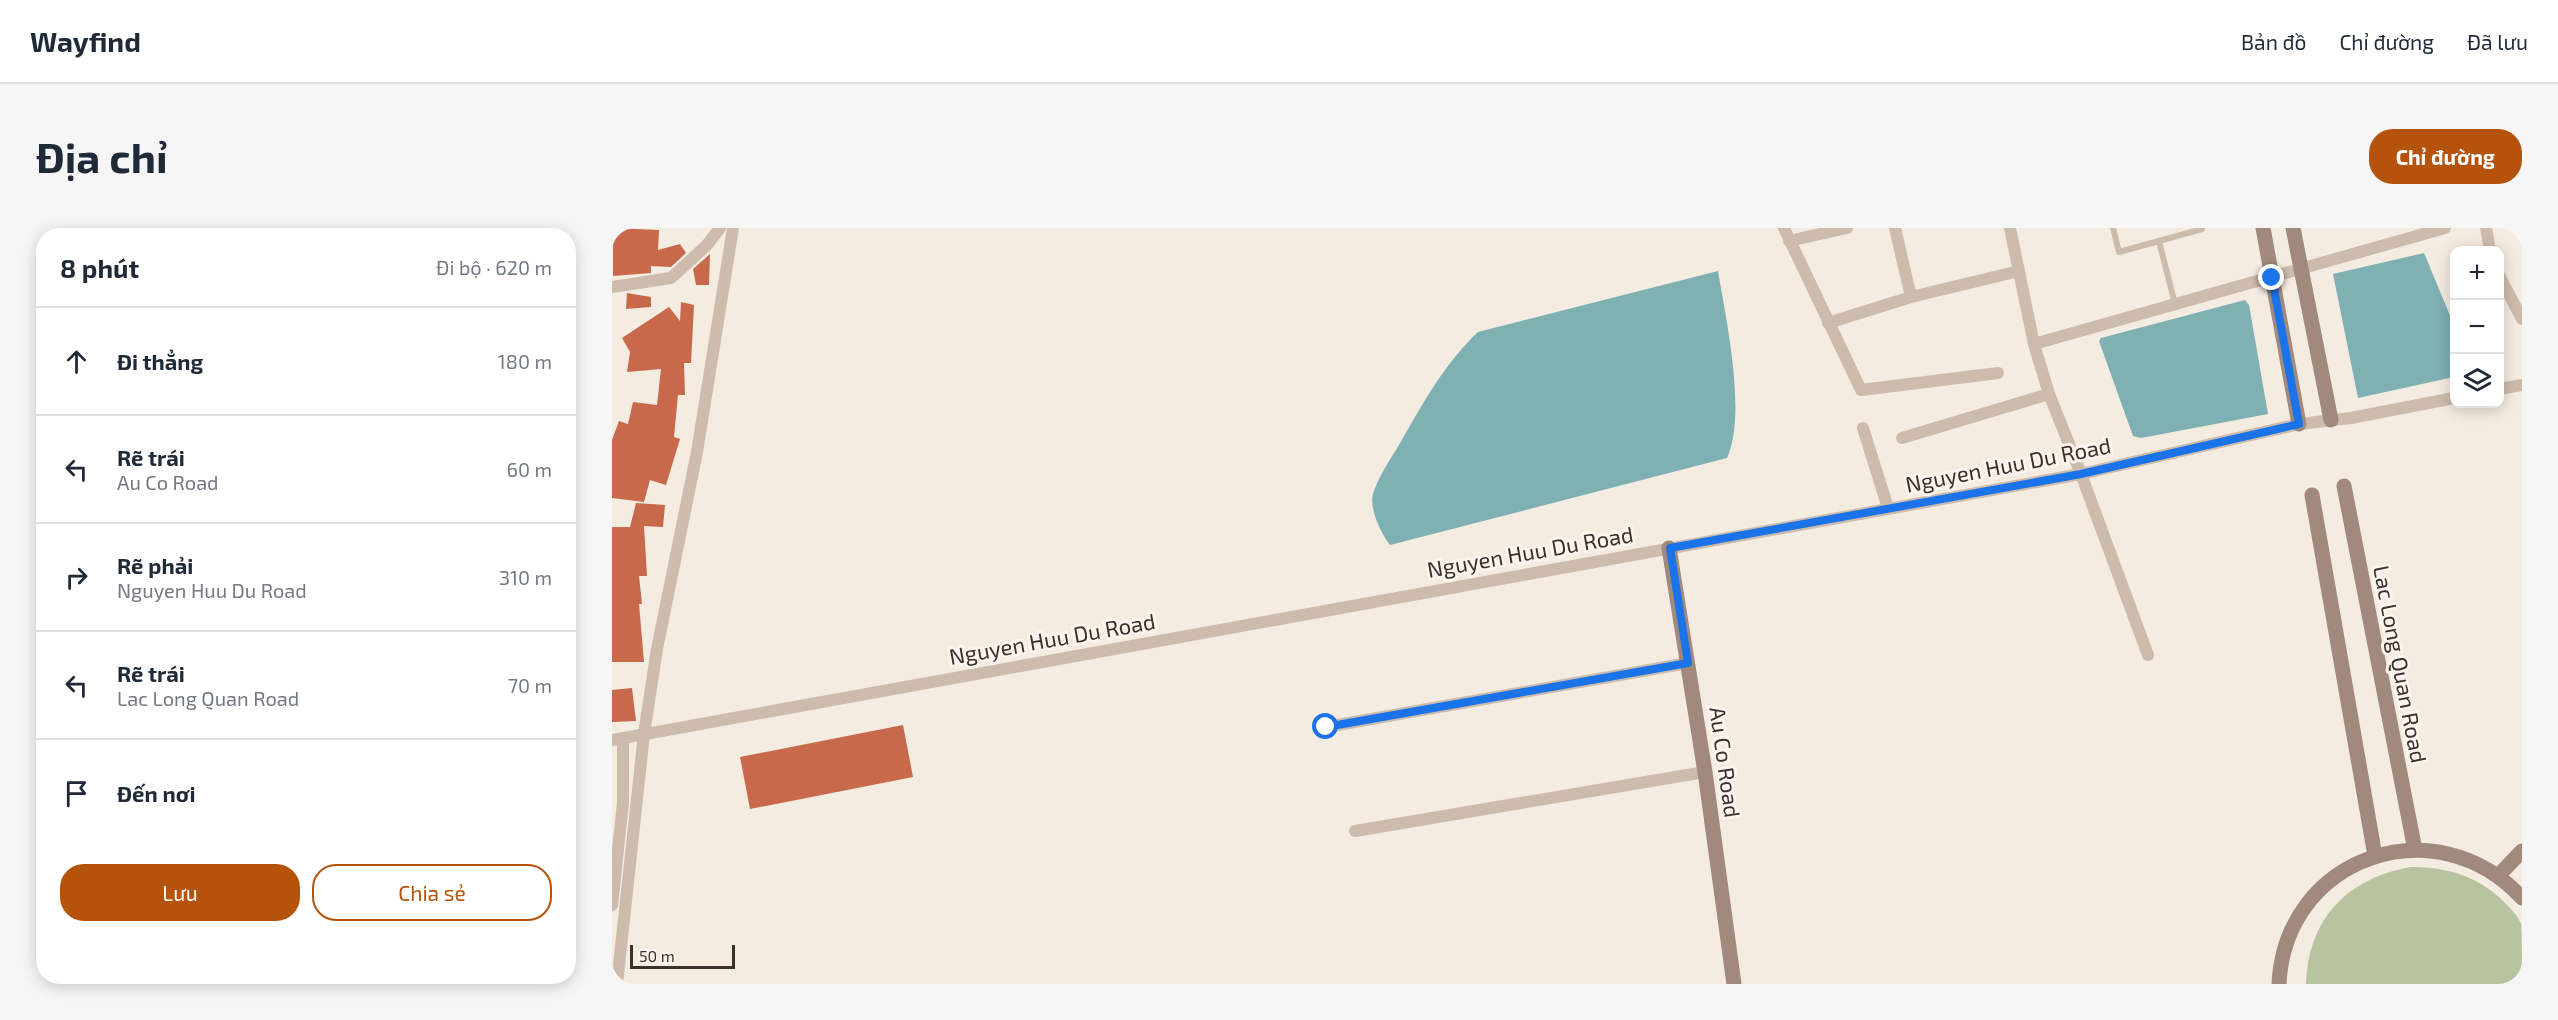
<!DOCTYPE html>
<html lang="vi">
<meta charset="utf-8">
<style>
:root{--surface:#fff;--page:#f6f6f7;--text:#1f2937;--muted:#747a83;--line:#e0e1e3;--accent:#b45309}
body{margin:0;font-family:"Exo 2",sans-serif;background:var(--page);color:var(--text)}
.controls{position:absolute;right:18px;top:18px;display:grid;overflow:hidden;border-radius:12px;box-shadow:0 3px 15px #0003}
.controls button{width:54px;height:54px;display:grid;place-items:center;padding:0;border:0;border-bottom:2px solid var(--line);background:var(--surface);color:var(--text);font:30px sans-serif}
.scale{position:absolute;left:18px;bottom:15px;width:105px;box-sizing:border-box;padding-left:6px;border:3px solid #3b302b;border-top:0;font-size:16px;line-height:21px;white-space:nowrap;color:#3b302b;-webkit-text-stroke:4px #fbf5ee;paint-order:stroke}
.stop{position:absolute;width:18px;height:18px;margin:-14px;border:4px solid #1a73e8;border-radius:50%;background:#fff}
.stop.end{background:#1a73e8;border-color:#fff;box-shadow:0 2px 6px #0008}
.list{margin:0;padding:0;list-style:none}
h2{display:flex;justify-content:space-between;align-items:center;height:78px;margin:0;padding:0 24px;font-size:26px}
h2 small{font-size:20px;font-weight:400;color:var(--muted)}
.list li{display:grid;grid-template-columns:39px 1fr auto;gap:18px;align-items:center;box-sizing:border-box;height:108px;padding:0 24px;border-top:2px solid var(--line)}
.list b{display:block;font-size:22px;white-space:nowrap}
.list p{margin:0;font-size:20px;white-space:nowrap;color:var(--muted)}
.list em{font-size:20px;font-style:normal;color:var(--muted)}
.actions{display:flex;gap:12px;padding:18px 24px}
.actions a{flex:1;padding:14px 0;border:2px solid var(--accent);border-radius:24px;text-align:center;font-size:21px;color:var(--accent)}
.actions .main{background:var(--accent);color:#fff}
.icon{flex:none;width:33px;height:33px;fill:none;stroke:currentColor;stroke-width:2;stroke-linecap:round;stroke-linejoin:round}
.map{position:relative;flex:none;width:1910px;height:756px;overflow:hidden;border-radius:24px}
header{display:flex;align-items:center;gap:36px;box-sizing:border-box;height:84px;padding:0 30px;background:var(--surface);border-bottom:2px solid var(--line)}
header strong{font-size:28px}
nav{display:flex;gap:33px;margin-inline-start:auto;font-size:21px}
.intro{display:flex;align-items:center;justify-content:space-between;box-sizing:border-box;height:144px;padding:0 36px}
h1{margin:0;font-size:42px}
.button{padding:15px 27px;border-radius:24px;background:var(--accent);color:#fff;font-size:21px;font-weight:700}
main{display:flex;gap:36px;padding:0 36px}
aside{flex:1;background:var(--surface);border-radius:24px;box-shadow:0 3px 15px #0003}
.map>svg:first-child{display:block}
.green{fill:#b8c4a0}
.water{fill:#7fb0b2}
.building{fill:#c8694b}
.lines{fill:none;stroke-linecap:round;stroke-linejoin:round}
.service{stroke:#cdbbac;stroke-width:6}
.minor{stroke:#cdbbac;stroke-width:12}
.secondary{stroke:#a18a7d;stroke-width:15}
.route{stroke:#1a73e8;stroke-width:8}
.labels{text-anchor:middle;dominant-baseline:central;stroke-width:6;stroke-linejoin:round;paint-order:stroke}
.street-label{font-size:22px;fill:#3b302b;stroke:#fbf5ee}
</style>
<header>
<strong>Wayfind</strong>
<nav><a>Bản đồ</a><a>Chỉ đường</a><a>Đã lưu</a></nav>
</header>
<div class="intro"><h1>Địa chỉ</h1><a class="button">Chỉ đường</a></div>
<main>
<aside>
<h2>8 phút<small>Đi bộ · 620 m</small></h2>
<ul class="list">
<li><svg class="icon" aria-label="ahead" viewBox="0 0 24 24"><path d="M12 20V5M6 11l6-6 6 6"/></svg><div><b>Đi thẳng</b></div><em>180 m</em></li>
<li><svg class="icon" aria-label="left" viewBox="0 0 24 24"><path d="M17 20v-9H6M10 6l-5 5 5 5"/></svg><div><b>Rẽ trái</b><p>Au Co Road</p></div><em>60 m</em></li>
<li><svg class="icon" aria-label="right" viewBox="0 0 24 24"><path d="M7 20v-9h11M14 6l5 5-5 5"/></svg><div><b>Rẽ phải</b><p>Nguyen Huu Du Road</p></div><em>310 m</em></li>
<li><svg class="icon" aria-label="left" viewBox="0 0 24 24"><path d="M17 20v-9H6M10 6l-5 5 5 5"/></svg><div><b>Rẽ trái</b><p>Lac Long Quan Road</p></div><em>70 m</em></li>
<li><svg class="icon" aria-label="arrive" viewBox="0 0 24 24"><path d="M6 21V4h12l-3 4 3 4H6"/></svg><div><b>Đến nơi</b></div></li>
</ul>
<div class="actions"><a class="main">Lưu</a><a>Chia sẻ</a></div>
</aside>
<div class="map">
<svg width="1910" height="756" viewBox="0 0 1910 756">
<rect width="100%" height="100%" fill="#f4ebe1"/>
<path class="green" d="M1799,639C1835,639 1866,648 1892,674C1898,680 1906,688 1909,696C1910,705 1910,743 1910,756H1694C1696,690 1736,650 1799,639Z"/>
<path class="water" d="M1812,25L1842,97V149L1746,170L1721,46Z
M1106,43C1114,91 1135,186 1115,230L778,317C769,305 757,281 761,266C766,249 778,232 787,217C810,177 832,136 866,104Z
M1633,72L1637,77L1656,186L1529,210L1521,208L1487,113L1489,110Z"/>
<path class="building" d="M1,0L47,2L46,22L68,16L74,25L59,39L39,38V45L1,48Z
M98,26L97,57H84L81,41Z
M15,65L39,69V79L14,81Z
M69,74L82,77L79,135H72L73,167H66L62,209L68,211L54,257L38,252L32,274L0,270V212L7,193L16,196L21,174L45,177L49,141L15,144L18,124L10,110L57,79L68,93Z
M24,275L53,277L51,299L32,298L35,348H27L30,376H27L32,434H0V299H18Z
M20,460L24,493L0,494V462Z
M291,497L301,549L138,581L128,529Z"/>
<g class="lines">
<path class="service" d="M1501,0L1507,24L1547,13L1563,76
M1547,13L1590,1"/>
<path class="minor" d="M1172,0L1249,162L1386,145
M1283,0L1299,69
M1398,0L1422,116L1437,166L1469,246L1536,427
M1874,0L1878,22
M1177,13L1235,0
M1888,49L1910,91
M0,59L59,50L95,17L108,0
M1216,95L1299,69L1407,43
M1422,116L1833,0
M1888,161L1910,157
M1251,200L1276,280
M1290,210L1437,166
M714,499L1076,435
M0,512L1469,246L1687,196L1739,190L1842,170
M743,603L1093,544
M0,677L11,575V510
M5,756L32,506L45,421L85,224L121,0"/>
<path class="secondary" d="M1651,0L1687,196
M1681,0L1719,192
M1732,258L1803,622
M1700,267L1763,628
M1057,320L1093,544L1122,756
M1886,648L1910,623
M1667,756C1673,628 1825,577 1910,670"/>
</g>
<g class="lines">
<path class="route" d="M714,499L1076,435L1058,320L1469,246L1687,196L1660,50"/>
</g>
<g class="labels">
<g class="street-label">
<text transform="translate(1396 236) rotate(-11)">Nguyen Huu Du Road</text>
<text transform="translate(918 323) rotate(-10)">Nguyen Huu Du Road</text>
<text transform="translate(440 410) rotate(-10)">Nguyen Huu Du Road</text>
<text transform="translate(1789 436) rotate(79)">Lac Long Quan Road</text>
<text transform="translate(1114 534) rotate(82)">Au Co Road</text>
</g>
</g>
</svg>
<div class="controls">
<button>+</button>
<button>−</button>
<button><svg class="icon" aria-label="layers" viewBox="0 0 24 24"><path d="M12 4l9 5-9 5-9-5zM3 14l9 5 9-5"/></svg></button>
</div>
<div class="scale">50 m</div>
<div class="stop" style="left:714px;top:499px"></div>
<div class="stop end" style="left:1660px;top:50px"></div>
</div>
</main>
